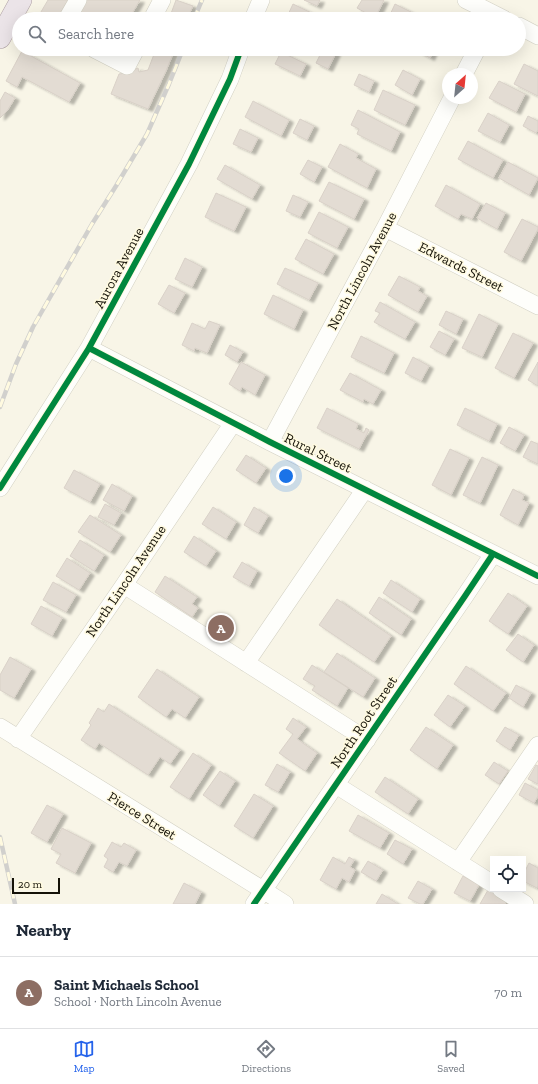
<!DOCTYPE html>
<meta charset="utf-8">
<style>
:root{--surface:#fff;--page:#f6f6f7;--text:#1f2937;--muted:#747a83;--line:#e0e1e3;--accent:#2563eb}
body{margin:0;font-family:"Zilla Slab",serif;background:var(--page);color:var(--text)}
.controls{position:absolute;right:12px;bottom:12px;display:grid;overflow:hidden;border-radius:0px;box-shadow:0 4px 16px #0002}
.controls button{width:36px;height:36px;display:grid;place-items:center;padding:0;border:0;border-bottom:1px solid var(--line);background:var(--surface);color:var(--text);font:20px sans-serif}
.compass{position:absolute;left:442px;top:68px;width:36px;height:36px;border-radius:50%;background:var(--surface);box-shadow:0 4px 16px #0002;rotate:27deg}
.scale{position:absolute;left:12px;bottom:10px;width:48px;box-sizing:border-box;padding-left:4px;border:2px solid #141107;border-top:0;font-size:11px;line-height:14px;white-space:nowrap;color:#141107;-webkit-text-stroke:3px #fffae0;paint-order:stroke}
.you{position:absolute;left:286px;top:476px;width:14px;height:14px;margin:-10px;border:3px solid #fff;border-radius:50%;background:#1a73e8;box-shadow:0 0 0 6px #1a73e833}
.badge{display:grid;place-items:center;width:26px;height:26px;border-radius:50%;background:var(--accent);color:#fff;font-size:13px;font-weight:700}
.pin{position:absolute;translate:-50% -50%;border:2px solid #fff;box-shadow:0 1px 4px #0006}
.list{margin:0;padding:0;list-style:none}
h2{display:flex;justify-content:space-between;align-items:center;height:52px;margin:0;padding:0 16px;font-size:17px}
h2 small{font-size:13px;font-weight:400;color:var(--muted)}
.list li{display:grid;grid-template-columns:26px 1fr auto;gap:12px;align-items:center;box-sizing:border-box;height:72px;padding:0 16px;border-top:1px solid var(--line)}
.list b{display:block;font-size:15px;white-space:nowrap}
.list p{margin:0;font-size:13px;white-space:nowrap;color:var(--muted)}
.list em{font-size:13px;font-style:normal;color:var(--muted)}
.icon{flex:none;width:22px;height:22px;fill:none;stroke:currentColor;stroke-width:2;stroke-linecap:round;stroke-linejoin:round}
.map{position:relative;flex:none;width:538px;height:904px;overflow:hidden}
.search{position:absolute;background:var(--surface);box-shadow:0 4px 16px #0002;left:12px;right:12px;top:12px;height:44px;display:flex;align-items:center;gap:10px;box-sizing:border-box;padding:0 14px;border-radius:22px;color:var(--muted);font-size:15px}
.sheet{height:124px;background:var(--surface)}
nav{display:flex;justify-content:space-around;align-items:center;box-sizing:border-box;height:56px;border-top:1px solid var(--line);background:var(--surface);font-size:11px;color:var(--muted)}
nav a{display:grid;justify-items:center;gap:2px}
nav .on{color:var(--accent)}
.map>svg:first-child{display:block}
.building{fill:#e3dcd3;stroke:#d9d1c8;filter:url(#shadow)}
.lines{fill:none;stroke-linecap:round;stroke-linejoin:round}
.minor-casing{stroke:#d2d0c3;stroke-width:18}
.major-casing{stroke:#aea0a4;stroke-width:22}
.minor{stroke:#fefefb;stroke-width:17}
.major{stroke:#ebe4e8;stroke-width:21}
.rail-casing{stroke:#d1d0cd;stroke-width:4.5}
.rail{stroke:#fffae0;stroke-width:3;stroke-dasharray:9;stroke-linecap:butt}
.cycleway-casing{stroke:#fffae0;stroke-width:8}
.cycleway{stroke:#00873e;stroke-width:6}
.labels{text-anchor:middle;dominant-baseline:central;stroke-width:3;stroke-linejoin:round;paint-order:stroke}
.street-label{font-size:14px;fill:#141107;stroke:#fffae0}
</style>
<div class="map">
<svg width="538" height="904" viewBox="0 0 538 904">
<defs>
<filter id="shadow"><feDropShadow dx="4.5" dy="2.5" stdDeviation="1" flood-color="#0004"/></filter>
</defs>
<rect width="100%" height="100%" fill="#f8f5e7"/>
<path class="building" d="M48,0H68L57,19H43L38,17Z
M86,0H140L129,19H75Z
M176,0L193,6L187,19H169Z
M304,0H320L317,6Z
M362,0H384L375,18L357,8Z
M293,4L324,19H286Z
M395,4L413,13L410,19H388Z
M156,49H175L166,71L148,109L111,94L119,74L126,73L138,68L139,72L148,70Z
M323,49H327L336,53L328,69L316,63Z
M414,49H434L430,58Z
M22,51L80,83L69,102L22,77L17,87L6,81Z
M281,52L306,64L300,76L275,64Z
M524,64L538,71V96L514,84Z
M403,70L420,79L412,95L395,85Z
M359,74L374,81L369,92L354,85Z
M499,81L525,94L516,112L489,98Z
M383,90L415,105L405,125L374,110Z
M5,92L15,98L7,111L0,118V101Z
M253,101L289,120L281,136L245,117Z
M358,110L400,132L391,151L357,134L359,129L351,125Z
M488,113L509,125L500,142L478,131Z
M528,116L538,121V130L536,133L523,126Z
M300,119L314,126L307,140L293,133Z
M240,129L258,138L251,152L233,144Z
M468,141L503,160L493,178L458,159Z
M340,144L358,154L356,158L376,169L367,188L328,167Z
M308,160L322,167L314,182L300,174Z
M508,162L538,178L529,195L499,178Z
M225,165L260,185L252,199L217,179Z
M329,182L364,199L354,219L319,201Z
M446,185L480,204L472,219L461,214L458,219L435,206Z
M216,193L246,207L234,231L205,217Z
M293,195L308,202L300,217L286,211Z
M486,203L505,213L497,229L477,218Z
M319,212L348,227L337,248L308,233Z
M522,219L538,227V229L521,261L504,252Z
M306,239L334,254L323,274L295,259Z
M185,258L202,267L192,287L175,279Z
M285,268L318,283L309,300L277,284Z
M399,276L420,287L418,291L427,296L418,312L388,295Z
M169,285L185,293L174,313L158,304Z
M273,295L303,310L294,329L264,314Z
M380,302L415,322L405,339L374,322L380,313L375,311Z
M446,311L463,319L456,334L439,325Z
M479,314L498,324L482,357L462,348Z
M209,321L220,325L207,353L195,348L194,351L182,345L192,323L205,329Z
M439,331L454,339L445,355L430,347Z
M513,333L533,343L514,378L495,368Z
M361,336L394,353L384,373L351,357Z
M230,345L243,352L237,362L225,355Z
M413,357L429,366L421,381L405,373Z
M241,362L265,375L255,395L242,387L240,391L229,384Z
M538,362V386L528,380Z
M350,373L381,390L373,404L364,399L363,402L340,390Z
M327,408L358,424L356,429L364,433L366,428L369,430L359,449L317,428Z
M465,408L497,424L489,441L457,425Z
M509,427L524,435L515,451L500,443Z
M531,441L538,444V464L523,457Z
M450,449L469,458L451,495L432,485Z
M246,455L266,468L256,483L236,470Z
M482,457L498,465L480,503L463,495Z
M74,470L100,484L90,502L64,488Z
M112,484L132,496L124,511L103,500Z
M513,489L524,495L522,500L529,503L518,525L500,515Z
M105,504L121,513L114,525L98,517Z
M213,507L236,522L226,539L202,524Z
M254,507L268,516L258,533L244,525Z
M90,515L121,535L110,552L78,532Z
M194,536L216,551L206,566L184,552Z
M80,540L104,555L94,571L70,556Z
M67,558L90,573L79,590L56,576Z
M242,562L257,571L249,586L233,577Z
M165,576L197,597L192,604L198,608L192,617L155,592Z
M391,580L420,599L412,612L383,593Z
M53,582L76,595L66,612L43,600Z
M508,593L527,606L508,634L489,621Z
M379,597L411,619L401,635L369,613Z
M337,599L391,636L374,662L319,625Z
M41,606L62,618L52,636L31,624Z
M518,634L534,645L523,662L506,650Z
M337,653L375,678L363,697L324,672Z
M10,657L31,669L14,698L0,690V675Z
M312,665L348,688L337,706L312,690L315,686L303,679Z
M466,666L506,693L493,711L454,684Z
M157,669L199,697L185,718L172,709L166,717L138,697Z
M516,685L531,693L523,707L509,698Z
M448,695L465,706L450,727L434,715Z
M109,704L180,750L170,764L160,757L148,775L99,743L95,749L81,740L91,725L89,723L98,708L104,712Z
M293,718L306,727L297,739L317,753L305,771L279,753L293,734L286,729Z
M426,727L453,745L437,769L410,750Z
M505,727L519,735L510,750L496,741Z
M193,753L211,765L189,799L170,787Z
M494,762L508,771L499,784L485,775Z
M277,764L290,772L278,792L265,785Z
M536,765L538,766V784L528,779Z
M220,771L235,781L219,806L203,795Z
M385,777L418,799L408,814L375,792Z
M525,783L538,790V796L534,803L519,795Z
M254,794L273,806L253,838L234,826Z
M47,805L63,814L47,842L31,833Z
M358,815L389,833L380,848L349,831Z
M62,828L91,843L75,873L56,863L61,854L51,849Z
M395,840L412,849L403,864L387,854Z
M112,842L121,847L124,843L136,850L127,866L119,862L113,872L104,867L108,859L104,856Z
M333,857L345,864L349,857L354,860L350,867L355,870L349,882L342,878L336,889L320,880Z
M368,861L383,870L376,881L361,872Z
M529,863L538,868V886L537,888L523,881V875Z
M463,876L479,885L470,901L454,893Z
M418,881L432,889L423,904H420L408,898Z
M184,883L201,892L195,904H173Z
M488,890L507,901L505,904H480Z
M382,894L398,904H376Z"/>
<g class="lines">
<defs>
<path id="minor" d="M466,0L504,19
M67,19L78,0
M152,19L162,0
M253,19L261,0
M519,26L538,36
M94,49L127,66L136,49
M464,74L477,49
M385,228L538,306
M89,348L270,442L538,576
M270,442L385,228L452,98
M0,488L89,348L189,164L230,79L241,49
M124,585L367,740
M246,663L365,489
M0,727L263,890L285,904
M18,739L124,585L233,423
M336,785L493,884
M458,862L538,745
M501,889L525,904
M254,904L465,596L493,554"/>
<path id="major" d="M0,38L21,0"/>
</defs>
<use href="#minor" class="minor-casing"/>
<use href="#major" class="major-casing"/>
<use href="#minor" class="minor"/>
<use href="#major" class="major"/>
<defs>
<path id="rail" d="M194,19L202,0
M0,407L16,364L33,327L92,224L116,186L147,134L169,84L183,49
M0,837L15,904"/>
</defs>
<use href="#rail" class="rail-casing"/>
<use href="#rail" class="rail"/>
<defs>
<path id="cycleway" d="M89,348L270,442L538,576
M0,488L89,348L189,164L230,79L241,49
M254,904L465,596L493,554"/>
</defs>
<use href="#cycleway" class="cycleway-casing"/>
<use href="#cycleway" class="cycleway"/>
</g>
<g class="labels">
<g class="street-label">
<text transform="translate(461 267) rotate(27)">Edwards Street</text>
<text transform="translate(119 268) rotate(-62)">Aurora Avenue</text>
<text transform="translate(362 271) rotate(-62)">North Lincoln Avenue</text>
<text transform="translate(318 453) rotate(26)">Rural Street</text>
<text transform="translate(126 581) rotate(-56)">North Lincoln Avenue</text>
<text transform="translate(364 722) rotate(-56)">North Root Street</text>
<text transform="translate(142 816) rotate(32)">Pierce Street</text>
</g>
</g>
</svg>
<div class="controls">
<button><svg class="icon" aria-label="locate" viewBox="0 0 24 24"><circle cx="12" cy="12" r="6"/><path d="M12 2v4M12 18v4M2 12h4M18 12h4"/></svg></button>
</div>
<svg class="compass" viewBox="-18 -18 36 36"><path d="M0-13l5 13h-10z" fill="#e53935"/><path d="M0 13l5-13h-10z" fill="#747a83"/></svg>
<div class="scale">20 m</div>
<div class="you"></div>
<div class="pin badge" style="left:221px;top:628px;background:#8d6e63">A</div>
<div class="search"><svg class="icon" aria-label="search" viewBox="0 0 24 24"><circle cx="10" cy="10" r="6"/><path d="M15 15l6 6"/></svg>Search here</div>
</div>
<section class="sheet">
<h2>Nearby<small></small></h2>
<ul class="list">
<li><span class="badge" style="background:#8d6e63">A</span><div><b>Saint Michaels School</b><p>School · North Lincoln Avenue</p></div><em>70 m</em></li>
</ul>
</section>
<nav>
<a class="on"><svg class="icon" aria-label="map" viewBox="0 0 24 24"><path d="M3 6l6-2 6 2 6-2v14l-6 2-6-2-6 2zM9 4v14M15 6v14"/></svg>Map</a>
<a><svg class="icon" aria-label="directions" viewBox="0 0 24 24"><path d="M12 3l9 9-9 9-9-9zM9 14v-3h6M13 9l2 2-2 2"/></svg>Directions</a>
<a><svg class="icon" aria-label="saved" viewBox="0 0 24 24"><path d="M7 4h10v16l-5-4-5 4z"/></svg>Saved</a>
</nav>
